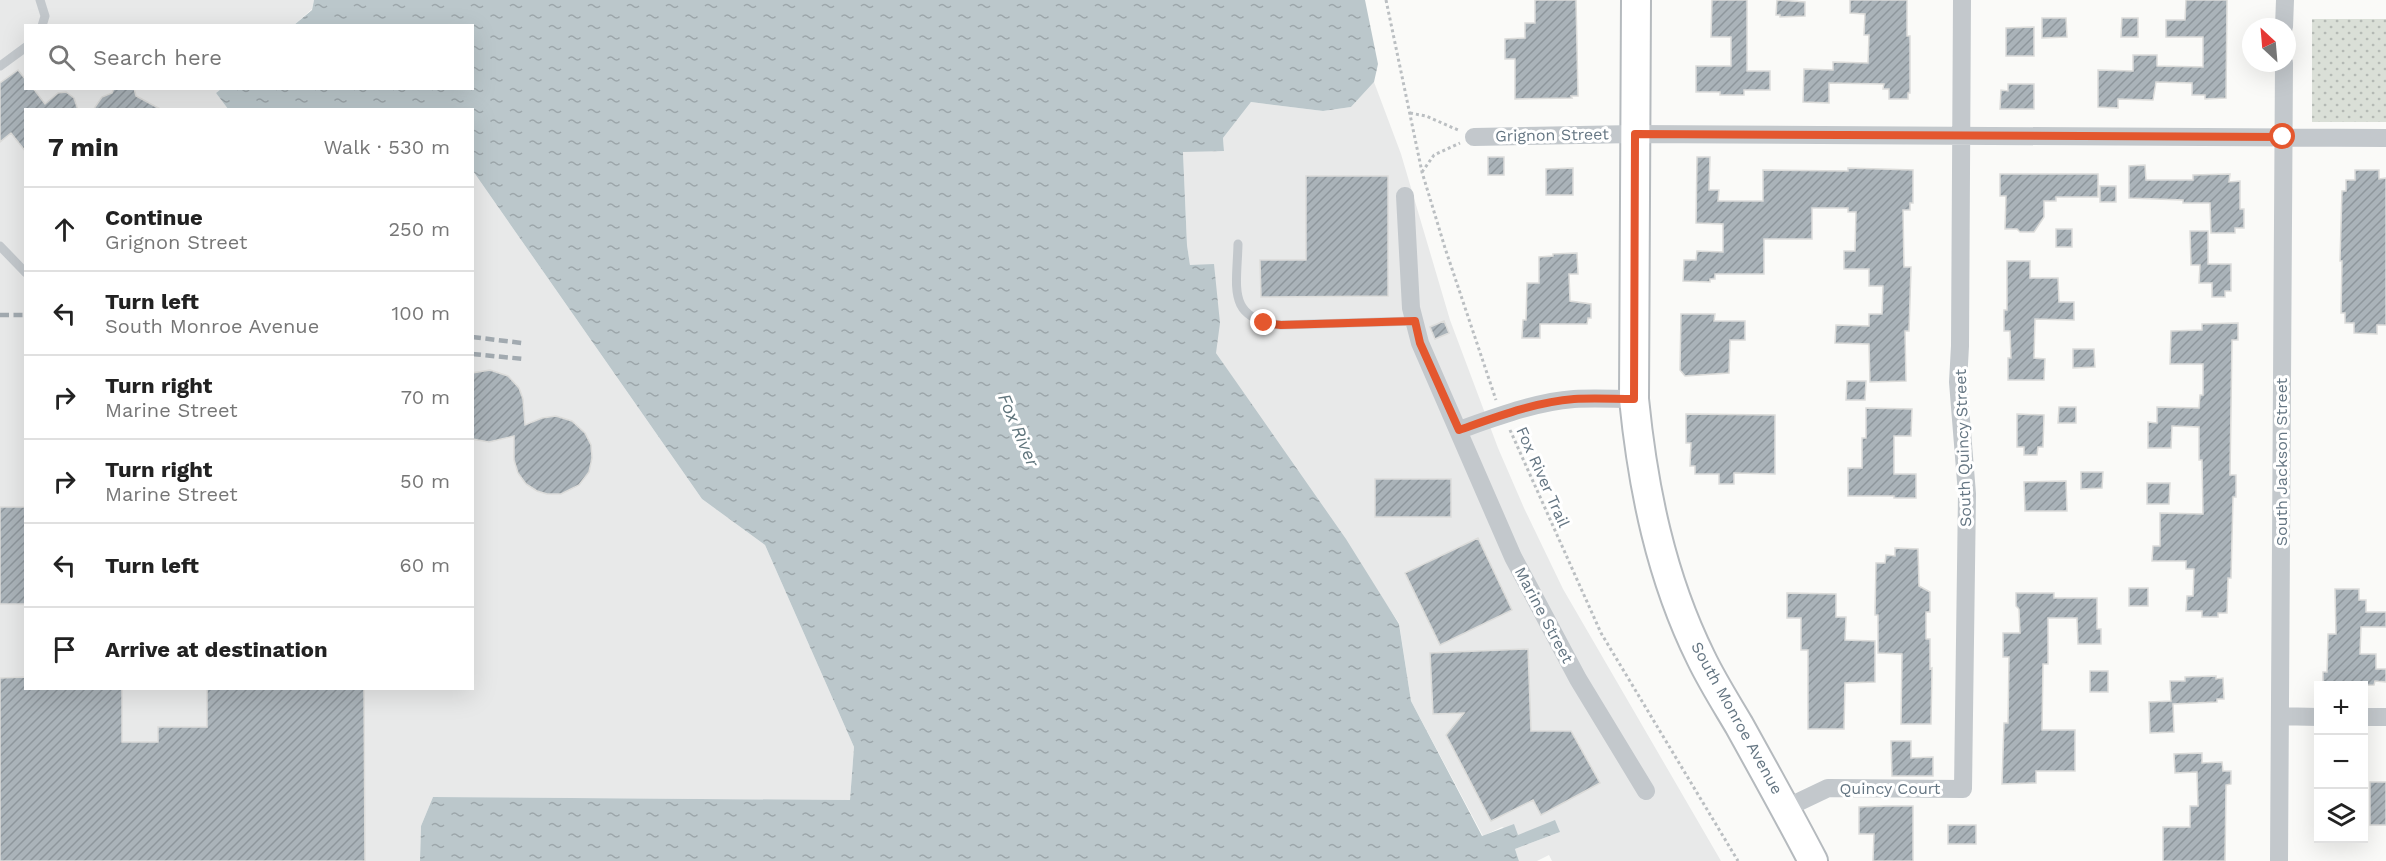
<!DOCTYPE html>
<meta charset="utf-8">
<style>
:root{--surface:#fff;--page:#f2f2f2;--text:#222;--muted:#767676;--line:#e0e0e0}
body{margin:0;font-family:"Work Sans",sans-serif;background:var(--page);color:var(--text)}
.controls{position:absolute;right:18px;bottom:18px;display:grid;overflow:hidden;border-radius:0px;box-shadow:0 6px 24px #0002}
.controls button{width:54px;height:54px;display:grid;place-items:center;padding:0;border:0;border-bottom:2px solid var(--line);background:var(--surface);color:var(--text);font:30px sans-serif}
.compass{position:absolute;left:2242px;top:18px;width:54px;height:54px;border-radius:50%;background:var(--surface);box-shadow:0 6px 24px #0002;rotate:334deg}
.stop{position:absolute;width:18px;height:18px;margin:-14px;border:4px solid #e4572e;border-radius:50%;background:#fff}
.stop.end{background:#e4572e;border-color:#fff;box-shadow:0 2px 6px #0008}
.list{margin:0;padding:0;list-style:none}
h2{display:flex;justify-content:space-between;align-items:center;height:78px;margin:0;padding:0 24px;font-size:26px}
h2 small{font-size:20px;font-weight:400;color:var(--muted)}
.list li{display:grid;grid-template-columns:39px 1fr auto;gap:18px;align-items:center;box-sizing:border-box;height:84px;padding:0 24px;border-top:2px solid var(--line)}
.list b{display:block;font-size:22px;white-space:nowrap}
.list p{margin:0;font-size:20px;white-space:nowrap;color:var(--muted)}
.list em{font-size:20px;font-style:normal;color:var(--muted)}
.icon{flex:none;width:33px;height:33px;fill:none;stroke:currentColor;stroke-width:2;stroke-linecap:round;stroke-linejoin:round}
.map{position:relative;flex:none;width:2386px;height:861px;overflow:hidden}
.search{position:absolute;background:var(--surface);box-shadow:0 6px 24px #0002;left:24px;top:24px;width:450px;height:66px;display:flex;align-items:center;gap:15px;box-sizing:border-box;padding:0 21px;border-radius:0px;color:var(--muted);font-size:22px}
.panel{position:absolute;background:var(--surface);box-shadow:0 6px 24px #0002;left:24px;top:108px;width:450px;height:582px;border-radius:0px}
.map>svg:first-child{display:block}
.built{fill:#e8e9e9}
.grass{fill:url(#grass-dots)}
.water{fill:url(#water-ripples)}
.building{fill:url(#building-hatch);stroke:#dcdcda;stroke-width:1.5}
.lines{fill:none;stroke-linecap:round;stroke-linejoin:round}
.primary-casing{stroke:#b5babe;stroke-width:32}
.path{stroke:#bbbfc2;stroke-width:3;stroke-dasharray:3 3;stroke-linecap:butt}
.lane{stroke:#c3c8cc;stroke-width:9}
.street{stroke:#c3c8cc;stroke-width:18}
.primary{stroke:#fff;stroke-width:28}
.rail{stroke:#a2aab0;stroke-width:4.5;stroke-dasharray:9 4.5;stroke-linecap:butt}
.route{stroke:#e4572e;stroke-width:8}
.labels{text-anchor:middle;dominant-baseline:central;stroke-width:6;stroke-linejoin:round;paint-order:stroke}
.street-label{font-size:16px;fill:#657683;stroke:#fff}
.water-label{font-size:18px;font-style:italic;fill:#60757c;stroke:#fff}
</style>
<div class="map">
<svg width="2386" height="861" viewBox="0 0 2386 861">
<defs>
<pattern id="grass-dots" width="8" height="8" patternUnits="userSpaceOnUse" patternTransform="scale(1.5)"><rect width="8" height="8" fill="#dadfd7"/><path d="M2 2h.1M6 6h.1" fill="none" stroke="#b4b9b4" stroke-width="1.8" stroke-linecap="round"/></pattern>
<pattern id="water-ripples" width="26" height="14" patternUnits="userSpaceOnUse" patternTransform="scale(1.5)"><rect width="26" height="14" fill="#bbc7cb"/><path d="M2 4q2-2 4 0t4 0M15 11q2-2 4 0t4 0" fill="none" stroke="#9ca6aa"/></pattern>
<pattern id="building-hatch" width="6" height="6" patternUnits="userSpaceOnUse" patternTransform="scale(1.5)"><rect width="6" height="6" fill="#aab3b9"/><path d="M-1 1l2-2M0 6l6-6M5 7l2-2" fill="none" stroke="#8e969c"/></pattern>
</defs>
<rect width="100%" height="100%" fill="#fafaf8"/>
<path class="built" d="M0,0H314L312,9L294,25L26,26V88L221,89L216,93L228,109L26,110V688H472L473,171L702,499L765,545L854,747L850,800L433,797L421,826L420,861H0Z
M1374,82L1401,154L1450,320L1498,448L1524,508L1563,589L1721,861H1552L1549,855L1537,861H1519L1515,849L1560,832L1518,835L1502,827L1483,836L1411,701L1399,623L1216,353L1214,265H1190L1187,245L1183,151H1224L1223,138L1251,102L1323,111L1351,107Z"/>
<path class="grass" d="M2312,19H2386V122H2312Z"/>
<path class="water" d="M314,0H1365L1378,64L1374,82L1351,107L1323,111L1251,102L1223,138L1224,151L1183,152L1187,245L1190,265L1214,264L1220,323L1216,353L1346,539L1399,624L1411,701L1482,836L1514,824L1518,835L1555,820L1560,832L1515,849L1519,861H420L421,826L433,797L850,800L854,747L765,545L702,499L473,171L472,110L228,109L216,93L221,89L472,88V26L294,25L312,10Z"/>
<path class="building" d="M1535,0H1576L1578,96H1571L1572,98L1515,99V59H1505V39L1525,38V23H1535Z
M1712,0H1747V71H1770V90H1744V95H1720V92H1696V66H1731V37H1711Z
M1777,0L1805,2V16L1780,17V15H1776Z
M1850,0H1907V36H1910V93H1908V99H1889V89H1883L1884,84L1829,83V103L1803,102L1804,69L1833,70V62L1868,63L1869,35H1864L1865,14L1850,13Z
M2186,0H2227L2226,98L2205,99V95H2192V83L2156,82L2153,100L2118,99V108L2098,107V70L2133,71V55H2157V66L2203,67V37H2166V20H2185Z
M2042,18H2066L2067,37L2042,38Z
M2122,18H2138V37H2121Z
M2034,27V56H2006V28Z
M18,70L26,80V88H33L45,104L58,93L66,92L74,98L78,110H26V152L11,133L0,142V83Z
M2008,84H2034V109H2000L2001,90L2008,91Z
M114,88H134L136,96L162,110H93L102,97L112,93Z
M1488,157H1504V175H1488Z
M1697,157H1710L1709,190H1719L1718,201H1763V170L1848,171V168L1913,170V203H1910V210H1903L1904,267H1911L1909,331H1905L1906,381L1870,382L1869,344L1835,343L1836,325L1869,326V314H1882L1883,286H1869V269H1844V251H1855L1856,212H1848V208H1812V239H1764V274H1715V279H1710V282L1683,281L1684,260H1696L1697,251L1723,252V224L1696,223Z
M2145,165L2146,180H2193V175L2230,174L2229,182L2240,181V209H2244V228H2235V233H2211L2210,203H2183V200L2129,198V166Z
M1573,168V195H1546V169Z
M2355,170H2379V179L2386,178V325H2377V334L2354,333V323H2345V313H2341L2342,261H2340L2342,191H2346V180H2355Z
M2000,174H2098V197H2056V201H2044V217L2034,232H2020L2017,229H2005L2006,196H2000Z
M1306,176H1388V296L1261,297L1260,260H1306Z
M2100,186H2116V202H2100Z
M2056,229H2072V247H2056Z
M2190,231H2208V264H2231V291H2225V297H2212V283H2199L2200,265H2191Z
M1577,253L1578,274H1569L1570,301L1591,304V318H1588L1587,324H1540V338H1522L1523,320H1526L1527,283H1539V257L1553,256V254Z
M2007,261H2030V278H2058L2059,302H2074V320L2035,319L2034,358L2045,359L2044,380H2008V358H2011L2010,331H2004V310H2007Z
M1681,314H1715L1714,321H1745V340H1730L1729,373L1685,376L1680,370Z
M1444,321L1449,333L1435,339L1430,327Z
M2238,323V340H2232L2230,475H2236V497H2233L2231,578H2228L2227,613H2218V617H2202V611H2186L2187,596H2193L2194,569H2186V561H2152L2153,546H2160V513L2203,514L2202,460H2199V427L2172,426L2171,448H2148V422L2157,423V407L2199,408L2200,395H2203V364H2170L2171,331L2202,330V324Z
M2073,349H2094L2095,367L2073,368Z
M490,370L508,376L519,388L523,399L525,425L542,418L556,416L572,421L585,433L591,445L592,458L589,472L579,485L561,494H547L537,491L526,484L518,473L514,460V436L489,442L472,439V373Z
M1847,381H1866L1865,400H1846Z
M2059,407H2076V423H2058Z
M1866,408L1912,409L1911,436H1894V474H1916V498H1894V496H1848V468H1862V438H1866Z
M1686,414L1775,415V474L1734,473V484H1719V474H1695V466H1690L1691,443H1686Z
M2017,414L2044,415L2043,447H2038L2037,455H2024V447H2017Z
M2081,472H2103L2102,488L2081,489Z
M1375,479H1451V517H1375Z
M2066,481L2067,511H2025L2024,482Z
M2147,483H2170L2169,504H2147Z
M0,507H26V604H0Z
M1478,538L1512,610L1440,645L1405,573Z
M1895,548L1918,549L1919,586L1930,592V612H1926V639H1930V669L1932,668L1931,724H1901L1902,654L1878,653V615H1875L1876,563H1885L1886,555L1895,556Z
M2129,588H2148V606H2129Z
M2335,589H2359V600H2366V612H2386V627H2361L2360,654H2376V669H2386V682L2375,681L2374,685L2323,686V672H2327L2328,634H2336Z
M1787,593L1836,594V617H1846L1845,640L1875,641V682L1845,683L1844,729H1808V650H1801V618H1787Z
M2016,593H2054V598H2097V629H2101V644H2078L2077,618H2048V664H2043L2042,730H2075V771H2036V783L2002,784L2004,723H2008L2009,657H2003V633H2020L2019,609L2016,606Z
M1528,649L1531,731H1571L1600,783L1541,815L1533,800L1491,821L1446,735L1464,713L1433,714L1430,653Z
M2090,671H2108V692H2090Z
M2216,676V679L2223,678L2224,699H2217V702L2173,704L2174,732L2150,733L2149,702L2171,701L2170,681H2185V677Z
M26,677V688H122V742H158V727H207V688H364L365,861H0V678Z
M1891,741H1911V758L1933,757V776H1892Z
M2202,753V763L2222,762L2223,771H2231V784L2226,785L2225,861H2163V827H2190V806H2198L2197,772L2175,773L2174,754Z
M2370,782H2386V825H2370Z
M1886,806H1913V861H1873L1874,834H1859V807Z
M1948,825H1976V844H1948Z"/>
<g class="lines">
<defs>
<path id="primary" d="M1636,0L1634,399C1643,489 1661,577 1701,658C1712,681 1726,703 1739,725C1764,770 1789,815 1813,861"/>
</defs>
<use href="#primary" class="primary-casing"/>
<path class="path" d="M1386,0L1422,172L1445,248L1496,400
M1410,113L1426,116L1458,130
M1422,172L1434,155L1460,143
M1510,430L1601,633L1738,861"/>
<path class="lane" d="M40,0L45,16L42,26
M0,66L26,47
M1238,244C1237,288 1226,319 1281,325L1415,321
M0,246L26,273"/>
<path class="street" d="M2284,27L2285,0
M1474,137L1635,134L2386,138
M1405,196L1411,308L1420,343L1513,557L1578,679L1646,791
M1459,430C1496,417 1535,402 1574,399C1594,398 1614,399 1634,399
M2280,716L2318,717
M2364,717H2386
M1786,808L1828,788L1963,789L1967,494L1958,382L1960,346L1962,0
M2279,861L2284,63"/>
<use href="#primary" class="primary"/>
<path class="rail" d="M0,315H26
M472,337L522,343
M472,354L524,359"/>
</g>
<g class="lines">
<path class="route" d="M1264,323L1281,325L1415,321L1420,343L1459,430C1496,417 1535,402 1574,399C1594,398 1614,399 1634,399L1635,134L2283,137"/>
</g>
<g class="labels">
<g class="street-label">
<text transform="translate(1552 135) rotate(-1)">Grignon Street</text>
<text transform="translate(1963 448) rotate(-92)">South Quincy Street</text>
<text transform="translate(2281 462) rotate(-90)">South Jackson Street</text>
<text transform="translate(1543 477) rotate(66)">Fox River Trail</text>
<text transform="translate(1544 615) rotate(62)">Marine Street</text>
<text transform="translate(1737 718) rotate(61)">South Monroe Avenue</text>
<text x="1890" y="788">Quincy Court</text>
</g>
<g class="water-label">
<text transform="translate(1019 430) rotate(67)">Fox River</text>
</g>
</g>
</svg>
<div class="controls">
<button>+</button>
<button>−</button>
<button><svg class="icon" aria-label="layers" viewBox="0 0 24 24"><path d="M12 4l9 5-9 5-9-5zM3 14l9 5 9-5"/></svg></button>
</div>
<svg class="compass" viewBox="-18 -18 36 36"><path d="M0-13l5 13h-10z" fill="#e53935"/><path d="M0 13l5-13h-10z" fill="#767676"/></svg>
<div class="stop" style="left:2283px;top:137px"></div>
<div class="stop end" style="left:1264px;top:323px"></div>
<div class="search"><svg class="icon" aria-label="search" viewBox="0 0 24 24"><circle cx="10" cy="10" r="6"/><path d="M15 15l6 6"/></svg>Search here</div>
<section class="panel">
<h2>7 min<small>Walk · 530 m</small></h2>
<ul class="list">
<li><svg class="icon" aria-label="ahead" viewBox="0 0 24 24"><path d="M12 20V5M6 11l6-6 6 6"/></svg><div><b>Continue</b><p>Grignon Street</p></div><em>250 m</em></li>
<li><svg class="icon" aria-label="left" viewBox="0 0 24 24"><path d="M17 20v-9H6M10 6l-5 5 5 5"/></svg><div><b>Turn left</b><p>South Monroe Avenue</p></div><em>100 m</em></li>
<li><svg class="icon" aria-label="right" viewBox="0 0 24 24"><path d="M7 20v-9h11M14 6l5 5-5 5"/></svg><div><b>Turn right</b><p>Marine Street</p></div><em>70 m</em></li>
<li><svg class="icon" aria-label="right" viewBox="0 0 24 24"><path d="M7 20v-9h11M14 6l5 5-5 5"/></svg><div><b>Turn right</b><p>Marine Street</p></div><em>50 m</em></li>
<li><svg class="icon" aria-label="left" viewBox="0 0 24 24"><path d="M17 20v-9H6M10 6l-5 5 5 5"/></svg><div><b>Turn left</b></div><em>60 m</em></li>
<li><svg class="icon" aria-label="arrive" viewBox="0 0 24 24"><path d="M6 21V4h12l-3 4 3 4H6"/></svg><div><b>Arrive at destination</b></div></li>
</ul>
</section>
</div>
